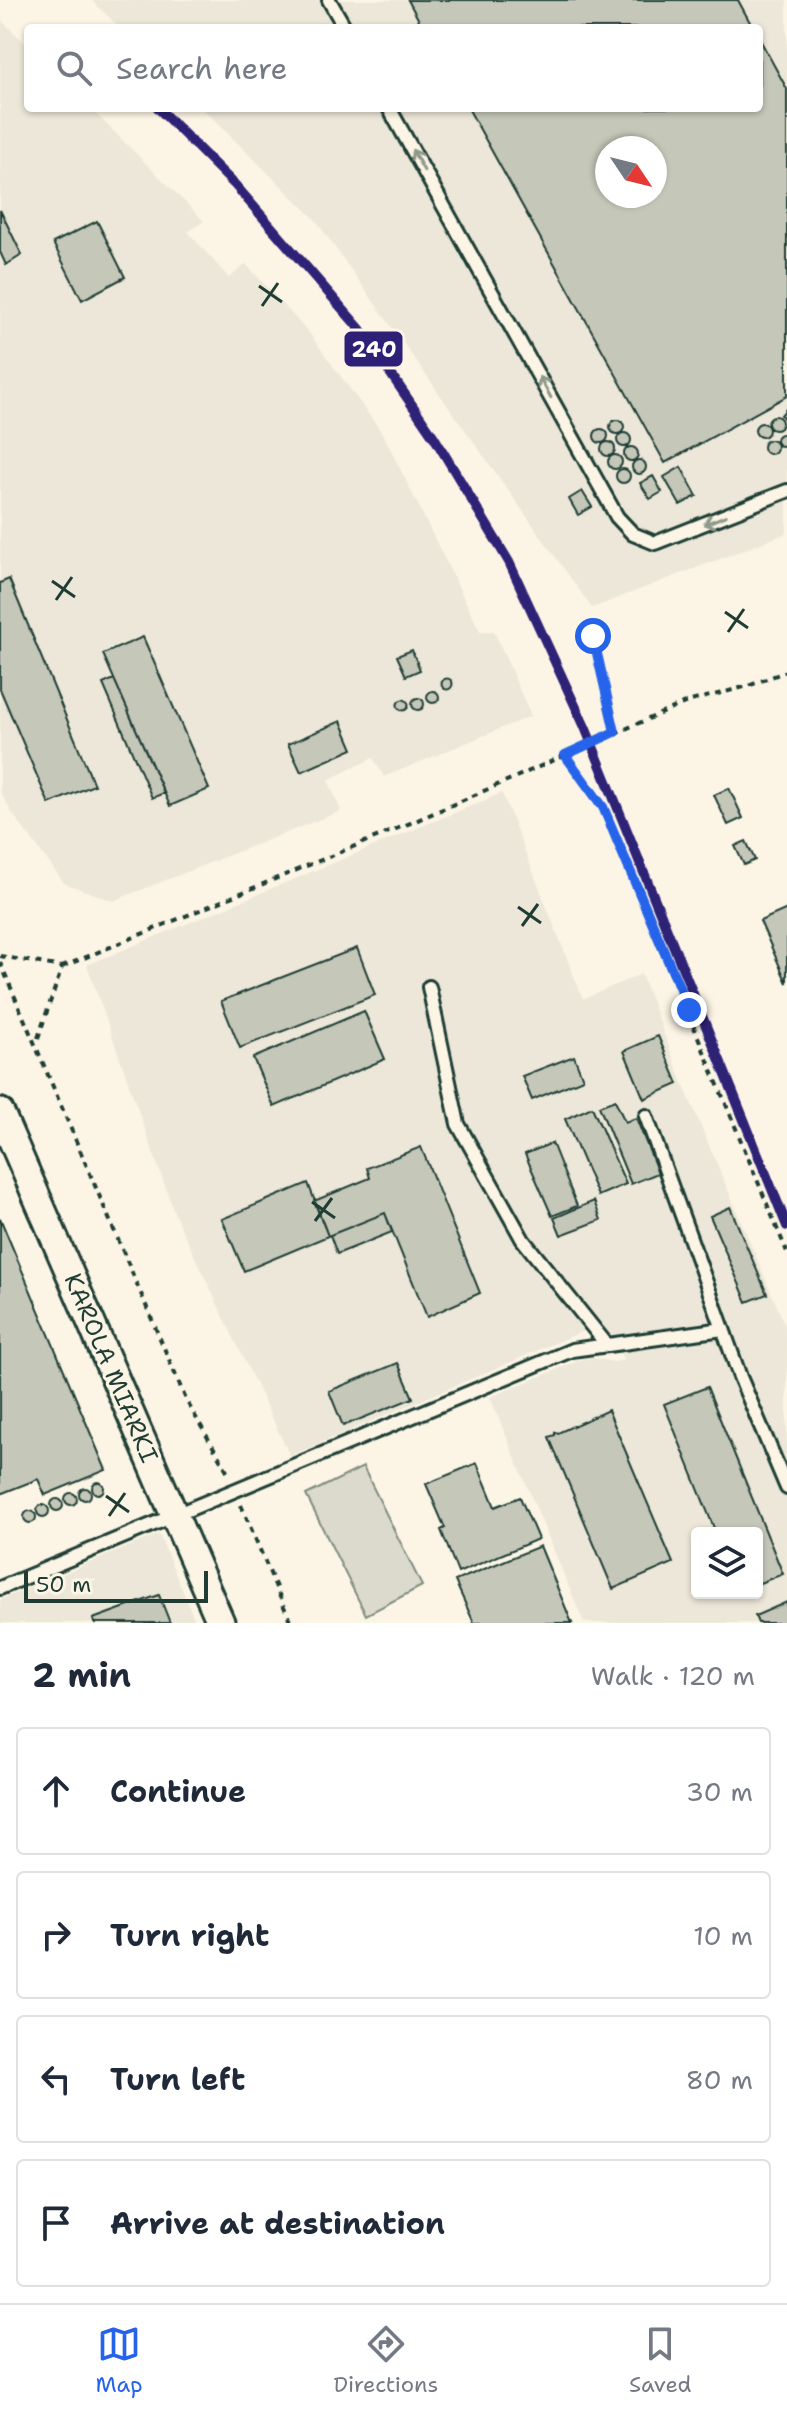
<!DOCTYPE html>
<meta charset="utf-8">
<style>
:root{--surface:#fff;--page:#f6f6f7;--text:#1f2937;--muted:#747a83;--line:#e0e1e3;--accent:#2563eb}
body{margin:0;font-family:"Shantell Sans",sans-serif;background:var(--page);color:var(--text)}
.controls{position:absolute;right:24px;bottom:24px;display:grid;overflow:hidden;border-radius:8px;box-shadow:0 2px 6px #0004}
.controls button{width:72px;height:72px;display:grid;place-items:center;padding:0;border:0;border-bottom:2px solid var(--line);background:var(--surface);color:var(--text);font:40px sans-serif}
.compass{position:absolute;left:595px;top:136px;width:72px;height:72px;border-radius:50%;background:var(--surface);box-shadow:0 2px 6px #0004;rotate:125deg}
.scale{position:absolute;left:24px;bottom:20px;width:184px;box-sizing:border-box;padding-left:8px;border:4px solid #1f3d34;border-top:0;font-size:22px;line-height:28px;white-space:nowrap;color:#1f3d34;-webkit-text-stroke:6px #fcf5e5;paint-order:stroke}
.stop{position:absolute;width:24px;height:24px;margin:-18px;border:6px solid #2563eb;border-radius:50%;background:#fff}
.stop.end{background:#2563eb;border-color:#fff;box-shadow:0 2px 8px #0008}
.list{margin:0;padding:0;list-style:none}
h2{display:flex;justify-content:space-between;align-items:center;height:104px;margin:0;padding:0 32px;font-size:34px}
h2 small{font-size:26px;font-weight:400;color:var(--muted)}
.list li{display:grid;grid-template-columns:52px 1fr auto;gap:24px;align-items:center;box-sizing:border-box;height:128px;margin:0 16px 16px;padding:0 16px;border:2px solid var(--line);border-radius:8px}
.list b{display:block;font-size:30px;white-space:nowrap}
.list em{font-size:26px;font-style:normal;color:var(--muted)}
.icon{flex:none;width:44px;height:44px;fill:none;stroke:currentColor;stroke-width:2;stroke-linecap:round;stroke-linejoin:round}
.map{position:relative;flex:none;width:787px;height:1623px;overflow:hidden}
.search{position:absolute;background:var(--surface);box-shadow:0 2px 6px #0004;left:24px;right:24px;top:24px;height:88px;display:flex;align-items:center;gap:20px;box-sizing:border-box;padding:0 28px;border-radius:8px;color:var(--muted);font-size:30px}
.sheet{height:680px;background:var(--surface)}
nav{display:flex;justify-content:space-around;align-items:center;box-sizing:border-box;height:112px;border-top:2px solid var(--line);background:var(--surface);font-size:22px;color:var(--muted)}
nav a{display:grid;justify-items:center;gap:4px}
nav .on{color:var(--accent)}
.map>svg:first-child{display:block}
.built{fill:#ece7d8;fill-rule:evenodd}
.green{fill:#dcdacc;stroke:#7e8c80;stroke-width:2}
.building{fill:#c5c7b9;stroke:#1f3d34;stroke-width:2;fill-rule:evenodd}
.lines{fill:none;stroke-linecap:round;stroke-linejoin:round}
.service-casing{stroke:#1f3d34;stroke-width:18}
.minor-casing{stroke:#1f3d34;stroke-width:32}
.path{stroke:#1f3d34;stroke-width:4;stroke-dasharray:6 6;stroke-linecap:butt}
.service{stroke:#fcf5e5;stroke-width:12}
.minor{stroke:#fcf5e5;stroke-width:26}
.rail-1-casing{stroke:#fcf5e5;stroke-width:16}
.rail-1{stroke:#2e2076;stroke-width:10}
.oneway{stroke:#8e998c}
.route{stroke:#2563eb;stroke-width:10}
.ticks{fill:none;stroke:#1f3d34;stroke-width:3}
.labels{text-anchor:middle;dominant-baseline:central;stroke-width:6;stroke-linejoin:round;paint-order:stroke}
.street-label{font-size:24px;fill:#1f3d34;stroke:#fcf5e5}
.line-badge{stroke:#fcf5e5;stroke-width:3}
.badge-label{font-size:22px;text-anchor:middle;font-weight:bold;fill:#fff}
</style>
<div class="map">
<svg width="787" height="1623" viewBox="0 0 787 1623">
<rect width="100%" height="100%" fill="#fcf5e5"/>
<filter id="ink" filterUnits="userSpaceOnUse"><feTurbulence type="fractalNoise" baseFrequency=".0125" numOctaves="2"/><feDisplacementMap in="SourceGraphic" scale="16" xChannelSelector="R" yChannelSelector="G"/><feConvolveMatrix kernelMatrix="1 2 1 2 8 2 1 2 1" color-interpolation-filters="sRGB"/></filter>
<g filter="url(#ink)">
<path class="built" d="M91,0H787V533L592,608L314,218L202,108H759V28H120ZM607,148H655V196H607Z
M0,19L28,46V108H90L204,221L188,232L229,278L246,264L309,333L383,434L480,631H494L531,716L384,777L373,758L328,780L341,811L113,901L64,883L12,813L0,791Z
M502,793L583,999L641,974L684,1086L787,1330V1623H584L490,1397L588,1357L614,1362L624,1360L602,1323L290,1456L176,1217L87,965ZM697,1533H757V1593H697Z
M159,1534L196,1623H0V1600Z"/>
<path class="green" d="M363,1467L422,1586L366,1615L306,1495Z"/>
<path class="building" d="M408,0H738L753,28H423Z
M759,38L787,89V396L665,463L468,108H759ZM607,148H655V196H607Z
M0,210L22,255L6,265L0,252Z
M97,221L125,277L82,300L53,243Z
M786,409H787V422L781,415Z
M768 423a7 7 0 1 1 14 0a7 7 0 1 1-14 0Z
M610 427a7 7 0 1 1 14 0a7 7 0 1 1-14 0Z
M755 430a7 7 0 1 1 14 0a7 7 0 1 1-14 0Z
M594 436a7 7 0 1 1 14 0a7 7 0 1 1-14 0Z
M617 440a7 7 0 1 1 14 0a7 7 0 1 1-14 0Z
M776 440a6 6 0 1 1 12 0a6 6 0 1 1-12 0Z
M763 447a7 7 0 1 1 14 0a7 7 0 1 1-14 0Z
M601 449a7 7 0 1 1 14 0a7 7 0 1 1-14 0Z
M624 454a7 7 0 1 1 14 0a7 7 0 1 1-14 0Z
M608 462a7 7 0 1 1 14 0a7 7 0 1 1-14 0Z
M632 467a7 7 0 1 1 14 0a7 7 0 1 1-14 0Z
M681,467L697,496L680,505L664,477Z
M616 476a7 7 0 1 1 14 0a7 7 0 1 1-14 0Z
M653,476L662,492L650,499L640,483Z
M582,491L592,507L578,515L569,499Z
M9,579L94,785L49,804L0,689V583Z
M143,637L209,789L170,806L103,654Z
M412,650L420,670L406,676L397,656Z
M441.5 684a5.5 5.5 0 1 1 11 0a5.5 5.5 0 1 1-11 0Z
M114,679L164,793L152,798L103,684Z
M427 697a6 6 0 1 1 12 0a6 6 0 1 1-12 0Z
M412 704a6 6 0 1 1 12 0a6 6 0 1 1-12 0Z
M397.5 705a5.5 5.5 0 1 1 11 0a5.5 5.5 0 1 1-11 0Z
M341,721L353,749L301,772L288,744Z
M729,788L743,818L728,825L714,795Z
M746,841L755,860L744,865L735,846Z
M787,909V983L760,921Z
M357,948L375,995L240,1048L221,1001Z
M364,1011L385,1059L274,1107L253,1058Z
M658,1036L678,1084L644,1099L624,1051Z
M574,1056L583,1079L532,1100L522,1076Z
M615,1100L625,1122L636,1118L658,1173L631,1184L599,1106Z
M592,1107L626,1184L598,1196L565,1119Z
M552,1143L577,1206L552,1216L525,1154Z
M421,1147L480,1293L427,1317L385,1213L328,1236L314,1201L370,1178L367,1168Z
M308,1183L328,1236L244,1271L222,1219Z
M594,1201L601,1220L561,1235L554,1218Z
M730,1207L767,1294L747,1302L710,1216Z
M385,1213L392,1232L337,1254L330,1235Z
M0,1218L106,1470L45,1495L38,1479L0,1494Z
M398,1363L413,1398L343,1426L329,1391Z
M707,1387L783,1574L757,1584V1533H716L664,1404Z
M608,1410L673,1563L613,1589L549,1437L555,1435V1432L558,1433Z
M477,1463L495,1507L520,1497L538,1539L458,1573L441,1530L445,1528L426,1484Z
M92 1488a6 6 0 1 1 12 0a6 6 0 1 1-12 0Z
M79 1494a6 6 0 1 1 12 0a6 6 0 1 1-12 0Z
M65 1499a6 6 0 1 1 12 0a6 6 0 1 1-12 0Z
M51 1505a6 6 0 1 1 12 0a6 6 0 1 1-12 0Z
M37 1511a6 6 0 1 1 12 0a6 6 0 1 1-12 0Z
M24 1517a6 6 0 1 1 12 0a6 6 0 1 1-12 0Z
M540,1546L572,1623H474L455,1581Z
M159,1595L170,1623H94L93,1619Z
M787,1602V1623H758L755,1616Z"/>
<g class="lines">
<defs>
<path id="service" d="M329,0L345,28
M389,108L617,517L633,534L655,543L787,491
M429,987L458,1124L523,1240L607,1345
M646,1116L723,1329
M0,1588L572,1350L723,1329L740,1377L787,1488"/>
<path id="minor" d="M0,1112L221,1623"/>
</defs>
<use href="#service" class="service-casing"/>
<use href="#minor" class="minor-casing"/>
<path class="path" d="M593,636L615,732
M566,755L603,807L787,1252
M0,956L62,967L36,1044
M0,962L187,1402L229,1474
M62,967L413,822L687,702L748,686L787,671
M241,1505L291,1623"/>
<use href="#service" class="service"/>
<use href="#minor" class="minor"/>
<defs>
<path id="rail-1" d="M158,108L235,185L360,329L434,437L509,562L585,727L787,1226"/>
</defs>
<use href="#rail-1" class="rail-1-casing"/>
<use href="#rail-1" class="rail-1"/>
</g>
<defs><path id="oneway-shaft" d="M-6 0H5M1.5-3L5.5 0L1.5 3" fill="none" stroke-width="1.6" stroke-linecap="round" stroke-linejoin="round" transform="scale(2)"/></defs>
<g class="oneway">
<use href="#oneway-shaft" transform="translate(418 160) rotate(-119)"/>
<use href="#oneway-shaft" transform="translate(545 387) rotate(-119)"/>
<use href="#oneway-shaft" transform="translate(715 520) rotate(158)"/>
</g>
</g>
<g class="lines" filter="url(#ink)">
<path class="route" d="M593,636L615,732L565,755L603,807L689,1010"/>
</g>
<path class="ticks" d="M259,286L282,302M262,306L278,283M52,581L75,597M56,600L72,577M725,612L748,628M728,632L744,609M518,907L541,923M522,926L538,904M312,1202L335,1218M315,1221L332,1198M106,1496L129,1512M109,1516L125,1493"/>
<g class="labels">
<g class="street-label">
<text transform="translate(111 1368) rotate(67)">KAROLA MIARKI</text>
</g>
</g>
<rect class="line-badge" x="343" y="330" width="61" height="38" rx="8" fill="#2e2076"/>
<g class="badge-label">
<text x="374" y="357">240</text>
</g>
</svg>
<div class="controls">
<button><svg class="icon" aria-label="layers" viewBox="0 0 24 24"><path d="M12 4l9 5-9 5-9-5zM3 14l9 5 9-5"/></svg></button>
</div>
<svg class="compass" viewBox="-18 -18 36 36"><path d="M0-13l5 13h-10z" fill="#e53935"/><path d="M0 13l5-13h-10z" fill="#747a83"/></svg>
<div class="scale">50 m</div>
<div class="stop" style="left:593px;top:636px"></div>
<div class="stop end" style="left:689px;top:1010px"></div>
<div class="search"><svg class="icon" aria-label="search" viewBox="0 0 24 24"><circle cx="10" cy="10" r="6"/><path d="M15 15l6 6"/></svg>Search here</div>
</div>
<section class="sheet">
<h2>2 min<small>Walk · 120 m</small></h2>
<ul class="list">
<li><svg class="icon" aria-label="ahead" viewBox="0 0 24 24"><path d="M12 20V5M6 11l6-6 6 6"/></svg><div><b>Continue</b></div><em>30 m</em></li>
<li><svg class="icon" aria-label="right" viewBox="0 0 24 24"><path d="M7 20v-9h11M14 6l5 5-5 5"/></svg><div><b>Turn right</b></div><em>10 m</em></li>
<li><svg class="icon" aria-label="left" viewBox="0 0 24 24"><path d="M17 20v-9H6M10 6l-5 5 5 5"/></svg><div><b>Turn left</b></div><em>80 m</em></li>
<li><svg class="icon" aria-label="arrive" viewBox="0 0 24 24"><path d="M6 21V4h12l-3 4 3 4H6"/></svg><div><b>Arrive at destination</b></div></li>
</ul>
</section>
<nav>
<a class="on"><svg class="icon" aria-label="map" viewBox="0 0 24 24"><path d="M3 6l6-2 6 2 6-2v14l-6 2-6-2-6 2zM9 4v14M15 6v14"/></svg>Map</a>
<a><svg class="icon" aria-label="directions" viewBox="0 0 24 24"><path d="M12 3l9 9-9 9-9-9zM9 14v-3h6M13 9l2 2-2 2"/></svg>Directions</a>
<a><svg class="icon" aria-label="saved" viewBox="0 0 24 24"><path d="M7 4h10v16l-5-4-5 4z"/></svg>Saved</a>
</nav>
